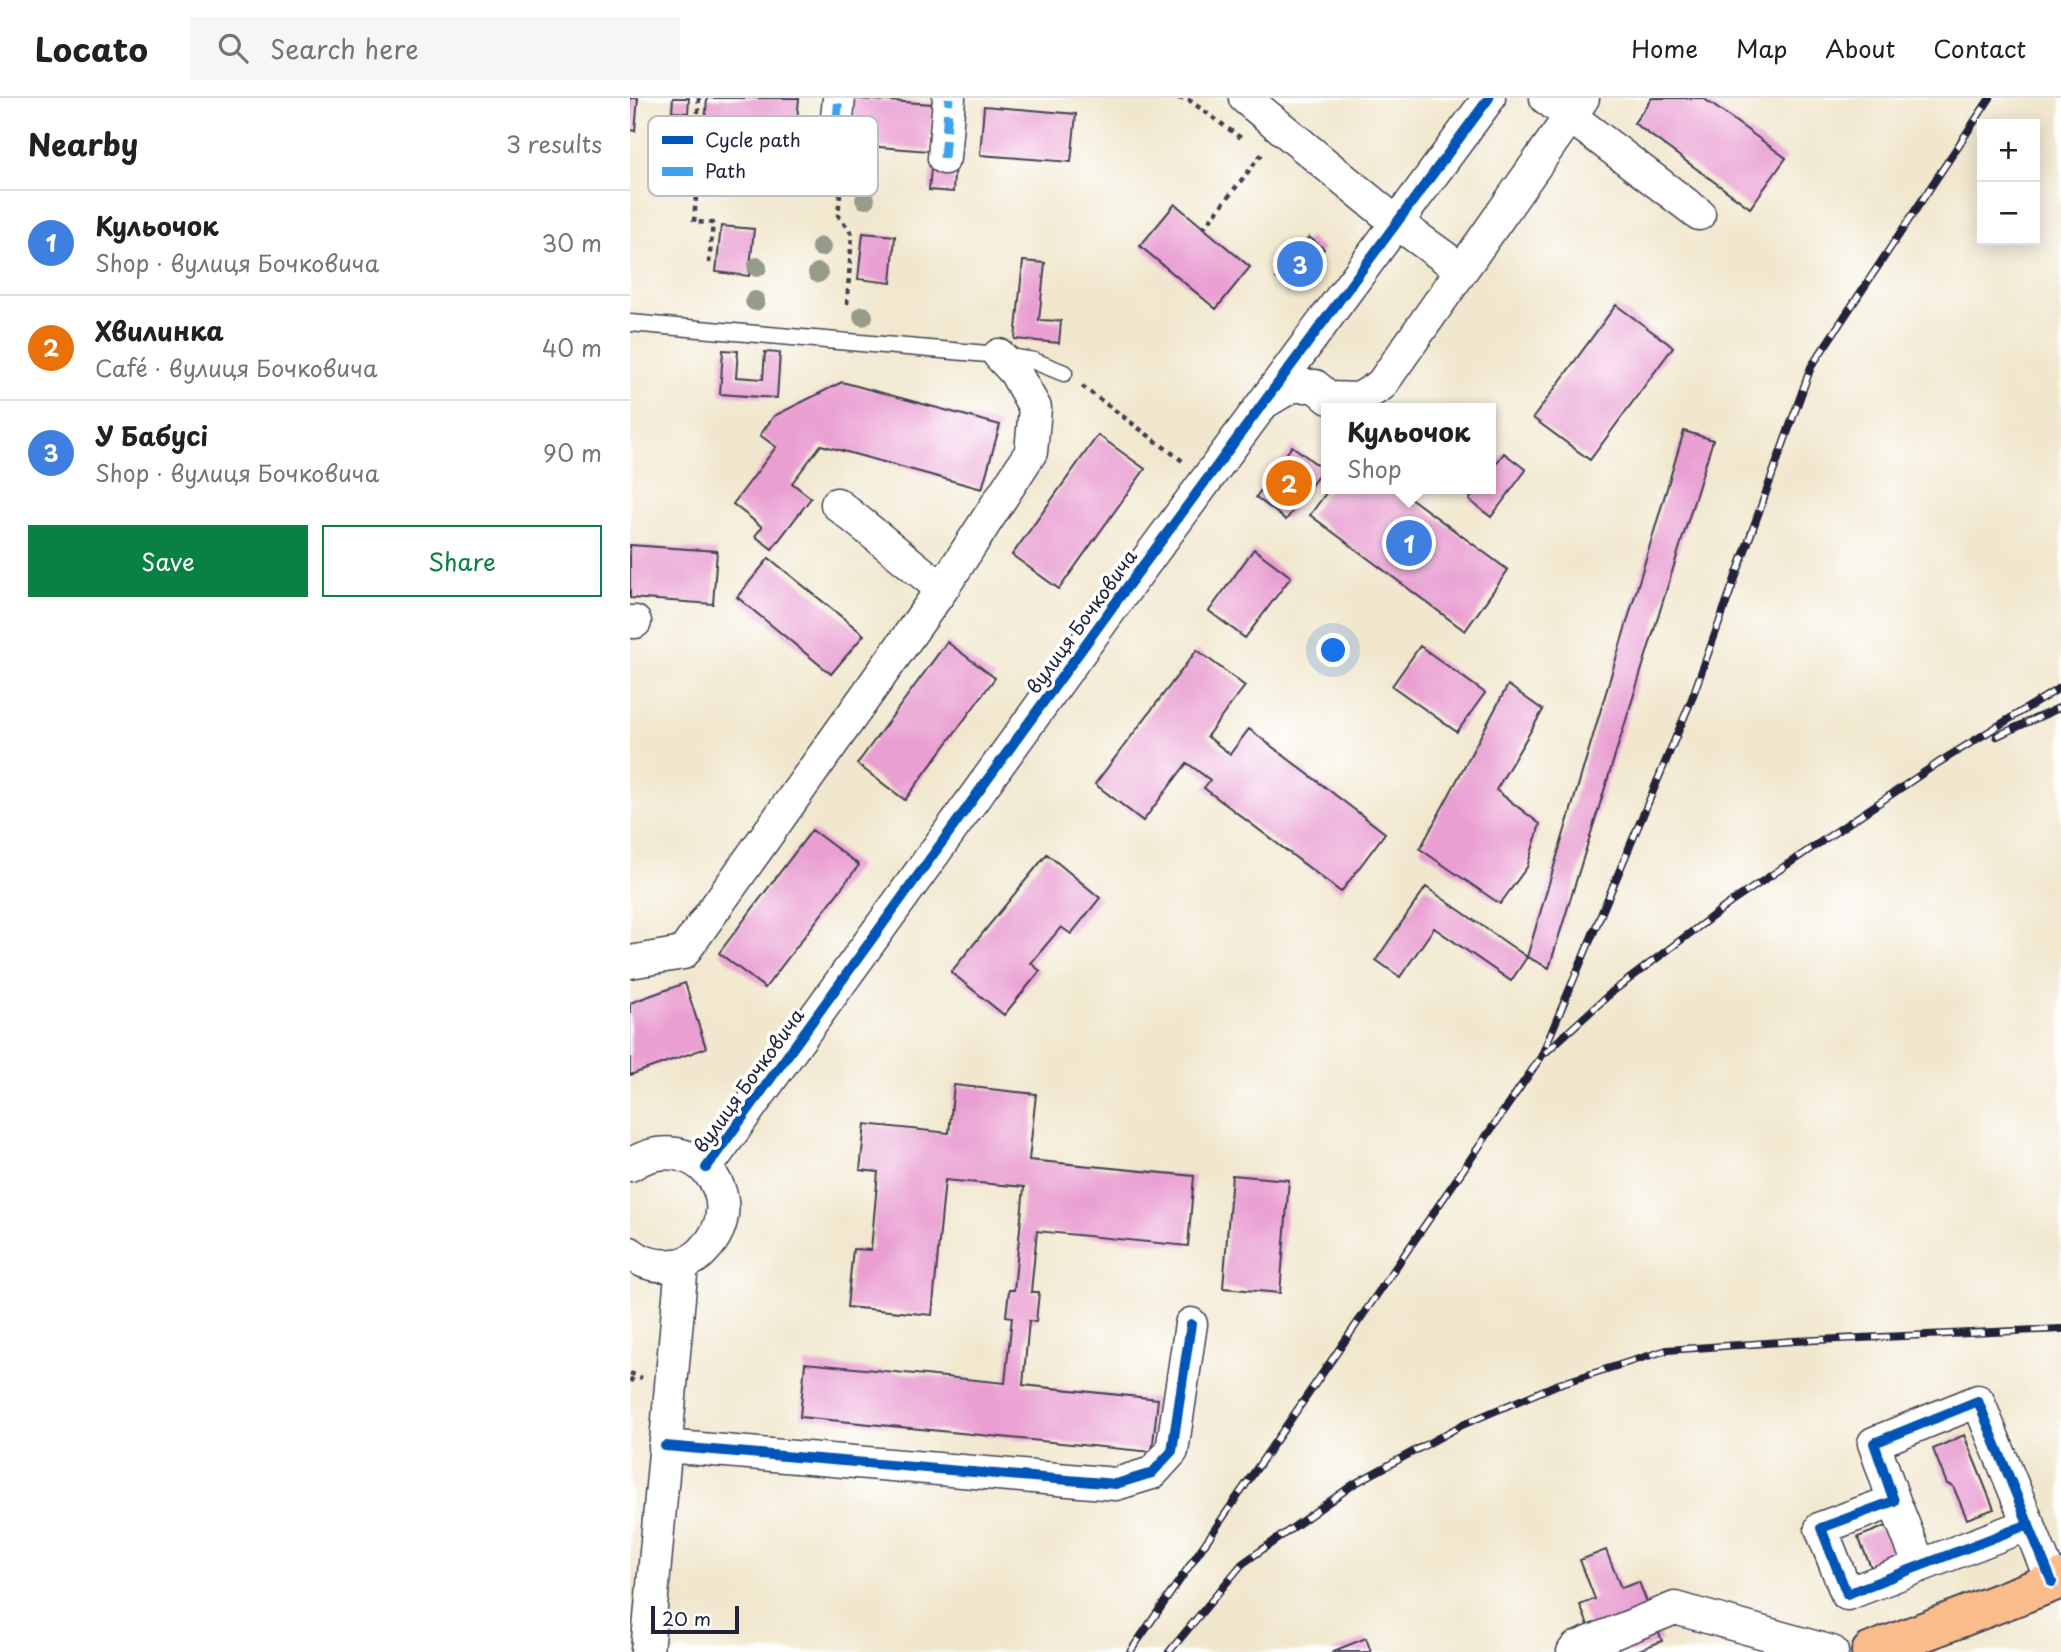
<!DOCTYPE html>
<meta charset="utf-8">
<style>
:root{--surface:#fff;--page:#f6f6f6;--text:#202124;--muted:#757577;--line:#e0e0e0;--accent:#0b8043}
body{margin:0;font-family:"Playpen Sans",sans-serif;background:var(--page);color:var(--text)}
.controls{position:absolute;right:21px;top:21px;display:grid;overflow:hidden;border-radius:0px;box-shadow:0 4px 18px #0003}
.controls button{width:63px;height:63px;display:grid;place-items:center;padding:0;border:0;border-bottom:2px solid var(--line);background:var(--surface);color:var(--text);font:35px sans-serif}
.scale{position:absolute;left:21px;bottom:18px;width:88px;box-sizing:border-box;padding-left:7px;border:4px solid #22223b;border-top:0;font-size:19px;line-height:24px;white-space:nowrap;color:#22223b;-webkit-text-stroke:5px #fff;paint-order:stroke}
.you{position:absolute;left:704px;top:553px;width:24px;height:24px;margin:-18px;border:5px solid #fff;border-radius:50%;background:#1a73e8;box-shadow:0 0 0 10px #1a73e833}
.badge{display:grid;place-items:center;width:46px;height:46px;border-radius:50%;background:var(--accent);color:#fff;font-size:23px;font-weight:700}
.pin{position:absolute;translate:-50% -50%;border:4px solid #fff;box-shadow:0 2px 7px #0006}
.popup{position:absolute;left:691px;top:305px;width:175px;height:91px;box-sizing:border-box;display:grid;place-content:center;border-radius:0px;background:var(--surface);filter:drop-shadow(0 2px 5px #0005);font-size:23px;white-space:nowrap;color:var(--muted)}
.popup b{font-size:26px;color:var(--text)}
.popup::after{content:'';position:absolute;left:50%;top:100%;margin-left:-14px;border:14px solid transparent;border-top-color:var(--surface)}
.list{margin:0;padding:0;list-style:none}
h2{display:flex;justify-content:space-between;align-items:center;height:91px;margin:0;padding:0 28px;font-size:30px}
h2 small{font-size:23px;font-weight:400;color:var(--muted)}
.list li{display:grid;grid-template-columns:46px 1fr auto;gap:21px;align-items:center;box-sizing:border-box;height:105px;padding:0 28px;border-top:2px solid var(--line)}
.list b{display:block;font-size:26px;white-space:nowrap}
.list p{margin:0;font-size:23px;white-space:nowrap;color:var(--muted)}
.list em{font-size:23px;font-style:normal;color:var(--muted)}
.actions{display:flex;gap:14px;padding:21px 28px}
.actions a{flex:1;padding:16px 0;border:2px solid var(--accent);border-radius:0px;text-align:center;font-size:24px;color:var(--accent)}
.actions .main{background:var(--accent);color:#fff}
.icon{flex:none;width:38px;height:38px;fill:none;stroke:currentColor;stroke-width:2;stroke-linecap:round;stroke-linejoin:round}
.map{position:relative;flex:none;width:1431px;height:1554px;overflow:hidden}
header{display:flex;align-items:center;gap:42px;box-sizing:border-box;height:98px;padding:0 35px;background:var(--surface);border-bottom:2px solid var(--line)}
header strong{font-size:33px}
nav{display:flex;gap:38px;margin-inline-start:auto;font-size:24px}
.search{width:490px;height:63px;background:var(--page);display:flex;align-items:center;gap:18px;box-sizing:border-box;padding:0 24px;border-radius:0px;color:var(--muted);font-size:26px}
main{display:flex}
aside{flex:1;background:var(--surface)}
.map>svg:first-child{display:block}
.building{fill:#e99fd1}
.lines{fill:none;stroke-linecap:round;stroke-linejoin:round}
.lane-casing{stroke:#414051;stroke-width:19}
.street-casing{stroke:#414051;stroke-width:35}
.primary-casing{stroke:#414051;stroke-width:42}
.path{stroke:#414051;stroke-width:4.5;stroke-dasharray:5 5;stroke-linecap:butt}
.lane{stroke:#fff;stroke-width:16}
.street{stroke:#fff;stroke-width:32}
.primary{stroke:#fabc8b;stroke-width:38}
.rail-casing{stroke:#22223b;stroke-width:8}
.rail{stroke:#fff;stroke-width:5;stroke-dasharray:16;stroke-linecap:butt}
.quiet{stroke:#3ea2ec;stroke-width:9;stroke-dasharray:18 9;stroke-linecap:butt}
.cycleway-casing{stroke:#fff;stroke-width:15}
.cycleway{stroke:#0057b8;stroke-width:10}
.tree{fill:#979b89}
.labels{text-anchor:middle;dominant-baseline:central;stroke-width:7;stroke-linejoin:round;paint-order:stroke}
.street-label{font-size:19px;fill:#22223b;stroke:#fff}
.key{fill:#fff;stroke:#bdbdc4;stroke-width:2}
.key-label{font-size:19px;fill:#22223b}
</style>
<header>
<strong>Locato</strong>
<div class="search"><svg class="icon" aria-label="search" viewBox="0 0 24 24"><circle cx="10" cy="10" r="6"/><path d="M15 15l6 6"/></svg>Search here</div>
<nav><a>Home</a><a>Map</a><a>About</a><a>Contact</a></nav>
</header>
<main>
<aside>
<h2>Nearby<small>3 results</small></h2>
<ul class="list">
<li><span class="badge" style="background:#3f7fe0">1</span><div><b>Кульочок</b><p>Shop · вулиця Бочковича</p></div><em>30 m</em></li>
<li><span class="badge" style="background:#e8710a">2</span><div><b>Хвилинка</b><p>Café · вулиця Бочковича</p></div><em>40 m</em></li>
<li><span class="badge" style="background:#3f7fe0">3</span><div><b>У Бабусі</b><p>Shop · вулиця Бочковича</p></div><em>90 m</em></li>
</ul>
<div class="actions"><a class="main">Save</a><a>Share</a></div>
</aside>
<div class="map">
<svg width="1431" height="1554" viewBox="0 0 1431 1554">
<rect width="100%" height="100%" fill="#fff"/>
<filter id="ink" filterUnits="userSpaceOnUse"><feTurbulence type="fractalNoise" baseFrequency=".0143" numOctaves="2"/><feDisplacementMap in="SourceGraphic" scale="14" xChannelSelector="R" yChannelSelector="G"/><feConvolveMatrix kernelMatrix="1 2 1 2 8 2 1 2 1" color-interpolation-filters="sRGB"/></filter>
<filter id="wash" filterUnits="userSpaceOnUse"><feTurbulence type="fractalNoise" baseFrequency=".00686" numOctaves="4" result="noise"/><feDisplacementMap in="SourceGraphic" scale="28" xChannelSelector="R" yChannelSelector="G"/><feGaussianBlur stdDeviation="1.57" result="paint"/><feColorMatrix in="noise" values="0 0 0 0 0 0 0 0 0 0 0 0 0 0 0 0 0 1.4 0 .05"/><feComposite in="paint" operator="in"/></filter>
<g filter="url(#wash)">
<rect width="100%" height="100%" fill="#f1e7ce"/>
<g id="blocks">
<path class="building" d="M0,0H8L5,33L0,32Z
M43,0H59L58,15L42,14Z
M77,0H169L165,46L74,38Z
M214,0L303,6L299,53L224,47L225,24L212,23Z
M1022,0H1073L1156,60L1120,110L1004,25Z
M354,8L446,16L441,64L350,57Z
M302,60L325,61L323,94L299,92Z
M545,106L620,169L586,211L510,148Z
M91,128L124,131L119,178L86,174Z
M233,135L265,138L261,185L228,181Z
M679,139L694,151L661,192L646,180Z
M393,163L415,165L409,222L431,223L429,245L385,241Z
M986,207L1043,249L960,362L903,320Z
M93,252L108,253L106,279L133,281L135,254L150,255L147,300L90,296Z
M212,284L370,327L352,391L191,347L162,385L181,400L142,451L125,438L132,429L103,406L146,349L130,337L144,318Z
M1054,333L1083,342L919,870L897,859Z
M468,337L515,371L429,491L382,457Z
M662,348L693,371L656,422L626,399Z
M874,355L896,372L861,419L839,402L847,391H861V373Z
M699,391H768L878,472L835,533L680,417Z
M0,447L87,453L83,506L0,500Z
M624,451L661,479L615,540L579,513Z
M139,460L234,537L201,576L107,499Z
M317,544L365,580L275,702L227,666Z
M790,548L855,595L827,634L762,588Z
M567,552L615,588L577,638L600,656L619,631L755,735L711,794L574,690L580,682L557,665L513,723L465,686Z
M878,587L913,612L866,692L910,726L897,769L870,806L790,751Z
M182,732L229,767L135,890L89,855Z
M417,756L470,800L441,836L431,829L401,865L410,873L374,917L321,874Z
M796,789L897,859L881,883L804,830L770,879L746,862Z
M55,885L76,950L0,977V905Z
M324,987L406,996L399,1062L564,1078L558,1148L407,1133L401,1194H409L406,1224L399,1223L393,1287L528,1301L522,1354L170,1319L175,1265L375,1285L382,1219L376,1218L379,1192H384L394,1089L315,1082L302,1217L217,1209L223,1151L241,1152L248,1074L230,1072L235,1026L319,1035Z
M602,1077L659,1082L650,1195L593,1190Z
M1334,1337L1364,1411L1337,1421L1323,1388L1317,1386L1303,1351Z
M1267,1424L1281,1462L1244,1476L1228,1439Z
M976,1452L991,1490L1009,1484L1032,1543L1004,1554H969L950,1507L965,1501L950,1462Z
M736,1540L741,1554H701Z"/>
</g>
</g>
<g filter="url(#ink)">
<use href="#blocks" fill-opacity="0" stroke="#414051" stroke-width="2"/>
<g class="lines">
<defs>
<path id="lane" d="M0,225L369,257L404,263L434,275"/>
<path id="street" d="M615,0L767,125L832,172
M916,0L1069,116
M204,50L209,0
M314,60L319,0
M635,304L662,288H685L699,300L729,301L751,287L953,0
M207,406L312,491
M0,524H5
M0,864L53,855L312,491L401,354L405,310L385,274L369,257
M0,1067C63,1026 124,1101 74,1152C67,1160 56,1166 46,1167C29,1169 13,1166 0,1155
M76,1070L486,504L859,0
M35,1348L486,1386L522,1375L542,1353L561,1226
M1264,1403L1290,1468
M1399,1426L1217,1496L1191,1430L1264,1403L1244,1345L1348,1303L1422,1484
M17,1554L52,1166
M943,1554L946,1550L1045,1510L1202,1554"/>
<path id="primary" d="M1241,1554L1431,1481"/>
</defs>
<use href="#lane" class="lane-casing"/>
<use href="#street" class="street-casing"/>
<use href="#primary" class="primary-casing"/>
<path class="path" d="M69,0L66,40L70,48L64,124L83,125L79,165
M548,0L559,2L611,40
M212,76L208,117L222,136L217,206
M573,131L632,56
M452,288L554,364
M0,1275L12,1280
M0,1284L4,1278"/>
<use href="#lane" class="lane"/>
<use href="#street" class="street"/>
<use href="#primary" class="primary"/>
<defs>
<path id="rail" d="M1367,638L1431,609
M915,955L982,894L1100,805L1308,665L1431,589
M500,1554L911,959L1061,603L1181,269L1360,0
M539,1554L612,1466L724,1386L832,1327L926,1287L1037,1252L1164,1243L1431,1231"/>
</defs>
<use href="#rail" class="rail-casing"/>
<use href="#rail" class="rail"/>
<path class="quiet" d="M204,50L209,0
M314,60L319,0"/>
<defs>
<path id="cycleway" d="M76,1070L486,504L859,0
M35,1348L486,1386L522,1375L542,1353L561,1226
M1399,1426L1217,1496L1191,1430L1264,1403L1244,1345L1348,1303L1422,1484"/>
</defs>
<use href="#cycleway" class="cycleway-casing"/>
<use href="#cycleway" class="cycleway"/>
</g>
<g class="tree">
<circle cx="235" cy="101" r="10"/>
<circle cx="191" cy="149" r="10"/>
<circle cx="127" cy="169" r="10"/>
<circle cx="188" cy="175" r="10"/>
<circle cx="125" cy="203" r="10"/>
<circle cx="233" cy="218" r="10"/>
</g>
</g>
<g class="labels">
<g class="street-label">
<text transform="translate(451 523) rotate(-54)">вулиця Бочковича</text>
<text transform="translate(118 982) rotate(-54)">вулиця Бочковича</text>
</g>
</g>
<rect x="18" y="18" width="230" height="80" rx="10" class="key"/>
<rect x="32" y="38" width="31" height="8" fill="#0057b8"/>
<rect x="32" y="69" width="31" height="9" fill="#3ea2ec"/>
<g class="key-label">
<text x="75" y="49">Cycle path</text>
<text x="75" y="80">Path</text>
</g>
</svg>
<div class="controls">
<button>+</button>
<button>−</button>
</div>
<div class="scale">20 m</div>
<div class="you"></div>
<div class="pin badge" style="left:779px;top:445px;background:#3f7fe0">1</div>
<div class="popup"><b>Кульочок</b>Shop</div>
<div class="pin badge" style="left:659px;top:385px;background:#e8710a">2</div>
<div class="pin badge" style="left:670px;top:166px;background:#3f7fe0">3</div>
</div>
</main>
